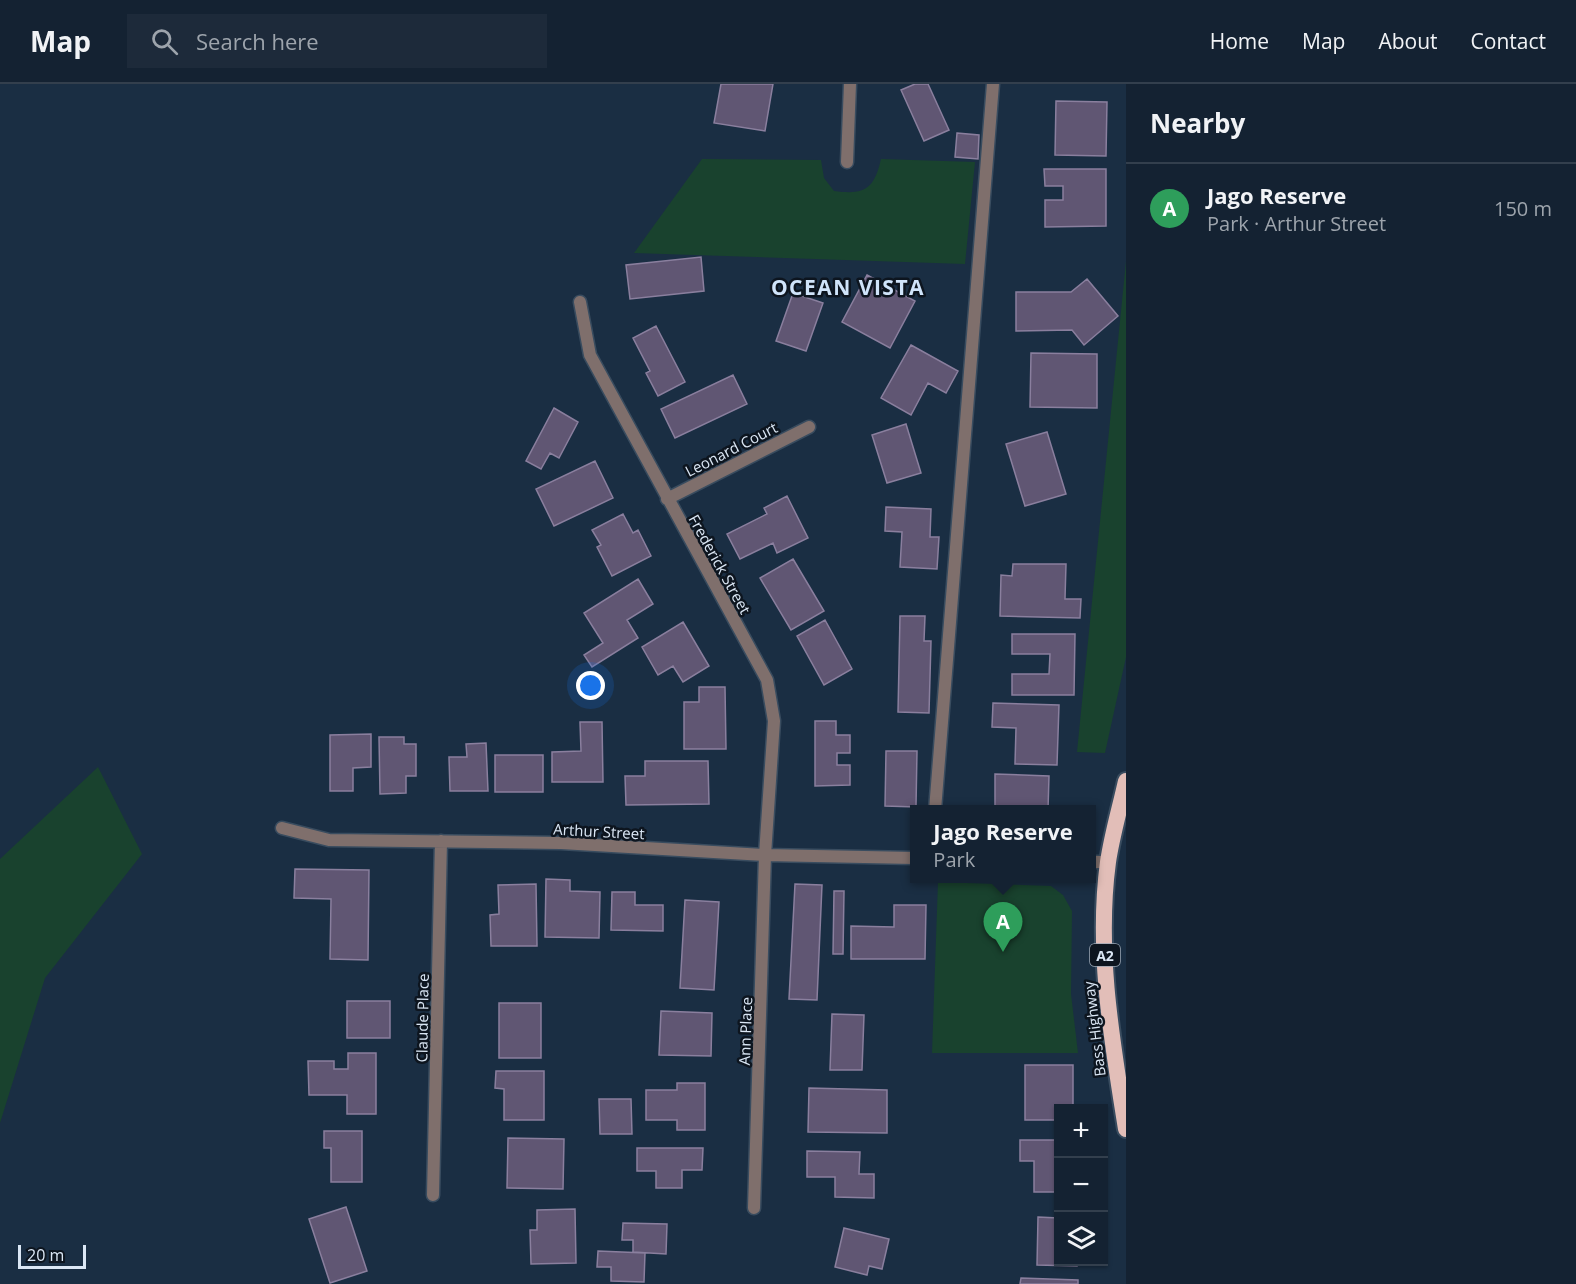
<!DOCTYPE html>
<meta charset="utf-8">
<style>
:root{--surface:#142232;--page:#1d2a3a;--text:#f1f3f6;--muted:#9da4ac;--line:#333f4d;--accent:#ea580c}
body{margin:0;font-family:"Open Sans",sans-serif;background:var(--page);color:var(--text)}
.controls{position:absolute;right:18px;bottom:18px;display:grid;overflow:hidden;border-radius:0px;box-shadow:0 2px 4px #0004}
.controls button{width:54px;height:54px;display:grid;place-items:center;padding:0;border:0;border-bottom:2px solid var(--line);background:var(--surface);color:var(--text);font:30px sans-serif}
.scale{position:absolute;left:18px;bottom:15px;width:68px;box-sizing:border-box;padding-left:6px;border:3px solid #dbe7f5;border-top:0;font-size:16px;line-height:21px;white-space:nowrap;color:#dbe7f5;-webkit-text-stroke:4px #0d151f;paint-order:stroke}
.you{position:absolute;left:591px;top:602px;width:21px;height:21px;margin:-15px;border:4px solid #fff;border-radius:50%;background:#1a73e8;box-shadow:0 0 0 9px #1a73e833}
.badge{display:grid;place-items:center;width:39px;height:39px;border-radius:50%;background:var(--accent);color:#fff;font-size:20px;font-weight:700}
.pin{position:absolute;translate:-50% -50px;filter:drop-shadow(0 2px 3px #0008)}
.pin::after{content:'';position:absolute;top:32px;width:21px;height:18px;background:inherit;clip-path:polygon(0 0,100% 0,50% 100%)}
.popup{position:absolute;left:910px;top:721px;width:186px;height:78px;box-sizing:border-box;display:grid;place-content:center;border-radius:0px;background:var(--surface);filter:drop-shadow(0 2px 4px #0005);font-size:20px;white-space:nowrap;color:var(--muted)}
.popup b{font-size:22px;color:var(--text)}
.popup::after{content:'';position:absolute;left:50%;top:100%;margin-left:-12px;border:12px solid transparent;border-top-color:var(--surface)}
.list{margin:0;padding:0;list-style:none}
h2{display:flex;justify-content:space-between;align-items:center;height:78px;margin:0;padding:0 24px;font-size:26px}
h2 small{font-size:20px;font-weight:400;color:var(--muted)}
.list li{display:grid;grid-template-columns:39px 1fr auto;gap:18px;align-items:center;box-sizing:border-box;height:90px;padding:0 24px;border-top:2px solid var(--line)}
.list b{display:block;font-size:22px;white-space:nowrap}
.list p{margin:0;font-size:20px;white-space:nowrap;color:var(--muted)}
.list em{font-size:20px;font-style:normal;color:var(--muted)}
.icon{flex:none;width:33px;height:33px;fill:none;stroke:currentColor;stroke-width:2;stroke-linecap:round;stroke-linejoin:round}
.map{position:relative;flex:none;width:1126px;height:1200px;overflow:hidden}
header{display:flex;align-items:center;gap:36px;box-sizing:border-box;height:84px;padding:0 30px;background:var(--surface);border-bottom:2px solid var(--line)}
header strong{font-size:28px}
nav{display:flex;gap:33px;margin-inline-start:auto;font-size:21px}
.search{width:420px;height:54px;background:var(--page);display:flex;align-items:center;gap:15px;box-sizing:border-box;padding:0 21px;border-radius:0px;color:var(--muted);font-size:22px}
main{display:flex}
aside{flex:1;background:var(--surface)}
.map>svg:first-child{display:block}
.green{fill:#19422e}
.building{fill:#605673;stroke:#8a7f9e;stroke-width:1.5}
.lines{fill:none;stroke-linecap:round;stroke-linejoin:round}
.service-casing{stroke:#394c5f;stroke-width:15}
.minor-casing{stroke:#394c5f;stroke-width:15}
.trunk-casing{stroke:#394c5f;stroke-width:20}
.service{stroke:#7f6f6c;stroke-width:12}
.minor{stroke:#7f6f6c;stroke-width:12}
.trunk{stroke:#e2beb8;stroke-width:16}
.labels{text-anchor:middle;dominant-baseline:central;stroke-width:5;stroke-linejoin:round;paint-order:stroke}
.shield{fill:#0d151f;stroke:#9da8b5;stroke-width:1.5}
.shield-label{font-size:14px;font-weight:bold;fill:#dbe7f5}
.street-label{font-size:15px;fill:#dbe7f5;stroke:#0d151f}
.district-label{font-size:21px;font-weight:bold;letter-spacing:1.5px;fill:#d0e4fa;stroke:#0d151f}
</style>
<header>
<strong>Map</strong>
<div class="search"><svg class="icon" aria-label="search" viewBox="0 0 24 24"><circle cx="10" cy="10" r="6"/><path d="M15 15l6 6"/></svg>Search here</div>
<nav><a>Home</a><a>Map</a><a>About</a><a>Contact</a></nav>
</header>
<main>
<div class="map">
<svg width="1126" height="1200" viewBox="0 0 1126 1200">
<rect width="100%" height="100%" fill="#1a2e43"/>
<path class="green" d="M702,75L821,76L824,94L834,107C864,111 874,106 881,75L975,78L965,180L634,169Z
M1126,177V573L1105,669L1077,668Z
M98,683L142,770L45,894L0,1039V775Z
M938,798L1051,802L1063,811L1072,827L1071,910L1078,969H932Z"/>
<path class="building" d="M721,0H773L765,47L714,39Z
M915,0H928L949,46L924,57L901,6Z
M1056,17L1107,18L1106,72L1055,71Z
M957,49L979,51L978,75L955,73Z
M1044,85H1106V142L1045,143V116H1063V102H1045Z
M701,173L704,207L630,215L626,181Z
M867,191L915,217L890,264L842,238Z
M1087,195L1118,232L1084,261L1072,246L1016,247V208H1071Z
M793,209L823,219L806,267L776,257Z
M656,242L685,298L658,312L646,289L650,287L633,254Z
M911,261L958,287L946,309L928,299L911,331L881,314Z
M1031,269L1097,270V324L1030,323Z
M733,291L747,320L675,354L661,325Z
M554,324L578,338L559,374L550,369L541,385L526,377Z
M906,340L921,389L887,399L872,351Z
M1047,348L1066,410L1025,422L1006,360Z
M595,377L613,414L554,442L536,405Z
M787,412L808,454L777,469L773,459L740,475L727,450L767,430L764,424Z
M886,423L931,425L930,453H939L937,485L900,483L902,448L885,447Z
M623,430L633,449L638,446L651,472L612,492L597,463L601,461L592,446Z
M793,475L824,527L791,546L760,494Z
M1013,480H1066L1065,515H1081L1080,534L1000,532L1001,491L1012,492Z
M638,495L653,520L627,536L638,554L592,583L584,571L603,559L584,529Z
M900,532H925L924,557H931L929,629L898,628Z
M825,536L852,585L824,601L797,552Z
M683,538L709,582L683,598L673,582L658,591L642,563Z
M1012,550H1075L1074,611H1012V590H1049L1050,570H1012Z
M699,603H725L726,665H684V618H699Z
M993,619L1059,621L1057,681L1015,680L1016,644L992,643Z
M815,637H836V651H850V669H837V681H850V701L815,702Z
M580,638H602L603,698H552V668L581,667Z
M371,650V683L353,684V707H330V651Z
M379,653H404V660H416V692H406V709L380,710Z
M486,659L488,707H450L449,673H467L466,660Z
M886,667H917L916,723L885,722Z
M495,671H543V708H495Z
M645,677H708L709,720L626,721L625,692H645Z
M995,690L1049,692L1048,726H995Z
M295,785L369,786L368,876L330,875L331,815L294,814Z
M546,795L570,796V807L600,808L599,854L545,853Z
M536,800L537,862H491L490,831L499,830L498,801Z
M795,800L822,801L817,916L789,915Z
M834,807H844L843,870H833Z
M612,808H635V821H663V847L611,846Z
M685,816L719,818L714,906L680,904Z
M894,821H926L925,875H851V842L894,843Z
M347,917H390V954H347Z
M499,919H541V974H499Z
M661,927L712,929L711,972L659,971Z
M832,930L864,931L862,986H830Z
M348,969H376V1030H347V1011H309L308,977H334V985H348Z
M1025,981H1073V1024H1058V1036H1025Z
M496,987H544V1036H504V1005L495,1004Z
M677,999H705V1046H677V1036H646V1006H677Z
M809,1004L887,1006V1049L808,1048Z
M599,1015H631L632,1050H600Z
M324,1047H362V1098H331V1064H324Z
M508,1054L564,1055L563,1105L507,1104Z
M1020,1056H1058V1108H1034V1077H1020Z
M637,1064H703L702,1086H682V1104H656V1087H637Z
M807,1067L860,1068L859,1090H874V1114L835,1113V1093H807Z
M346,1123L367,1187L330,1199L309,1135Z
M575,1125L576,1179L531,1180L530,1146H537V1126Z
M1038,1133L1058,1134V1178H1077V1182L1037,1181Z
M623,1139L667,1140L666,1170L633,1168V1156H622Z
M844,1144L889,1155L882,1185L869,1182L867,1191L835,1183Z
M598,1167L645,1169L644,1198L611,1197V1183H597Z
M1021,1194L1078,1196V1200H1020Z"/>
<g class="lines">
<defs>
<path id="service" d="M935,726L993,0"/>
<path id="minor" d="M847,78L850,0
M580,218L590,271L767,596L774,637L765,771L754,1124
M667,415L809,343
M282,744L329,756L561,759L765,771L914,774
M1092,778H1108
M433,1111L441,757"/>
<path id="trunk" d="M1126,697C1120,724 1112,751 1108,778C1096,867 1112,957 1126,1045"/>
</defs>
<use href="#service" class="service-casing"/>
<use href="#minor" class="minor-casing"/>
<use href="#trunk" class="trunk-casing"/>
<use href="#service" class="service"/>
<use href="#minor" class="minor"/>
<use href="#trunk" class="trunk"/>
</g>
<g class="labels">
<rect class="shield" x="1090" y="860" width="30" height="22" rx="4.5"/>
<g class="shield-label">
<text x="1105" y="871">A2</text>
</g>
<g class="street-label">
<text transform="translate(731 365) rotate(-27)">Leonard Court</text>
<text transform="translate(720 480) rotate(61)">Frederick Street</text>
<text transform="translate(599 747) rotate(3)">Arthur Street</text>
<text transform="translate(422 934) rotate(-89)">Claude Place</text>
<text transform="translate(1094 945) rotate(-97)">Bass Highway</text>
<text transform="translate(745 947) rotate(-88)">Ann Place</text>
</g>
<g class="district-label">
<text x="848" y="203">OCEAN VISTA</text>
</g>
</g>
</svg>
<div class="controls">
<button>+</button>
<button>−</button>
<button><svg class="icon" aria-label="layers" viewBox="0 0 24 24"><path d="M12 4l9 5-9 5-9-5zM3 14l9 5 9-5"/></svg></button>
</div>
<div class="scale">20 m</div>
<div class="you"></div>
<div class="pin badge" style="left:1003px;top:868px;background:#2e9e5b">A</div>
<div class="popup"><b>Jago Reserve</b>Park</div>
</div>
<aside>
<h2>Nearby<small></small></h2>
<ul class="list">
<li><span class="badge" style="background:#2e9e5b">A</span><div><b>Jago Reserve</b><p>Park · Arthur Street</p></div><em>150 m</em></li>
</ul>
</aside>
</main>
